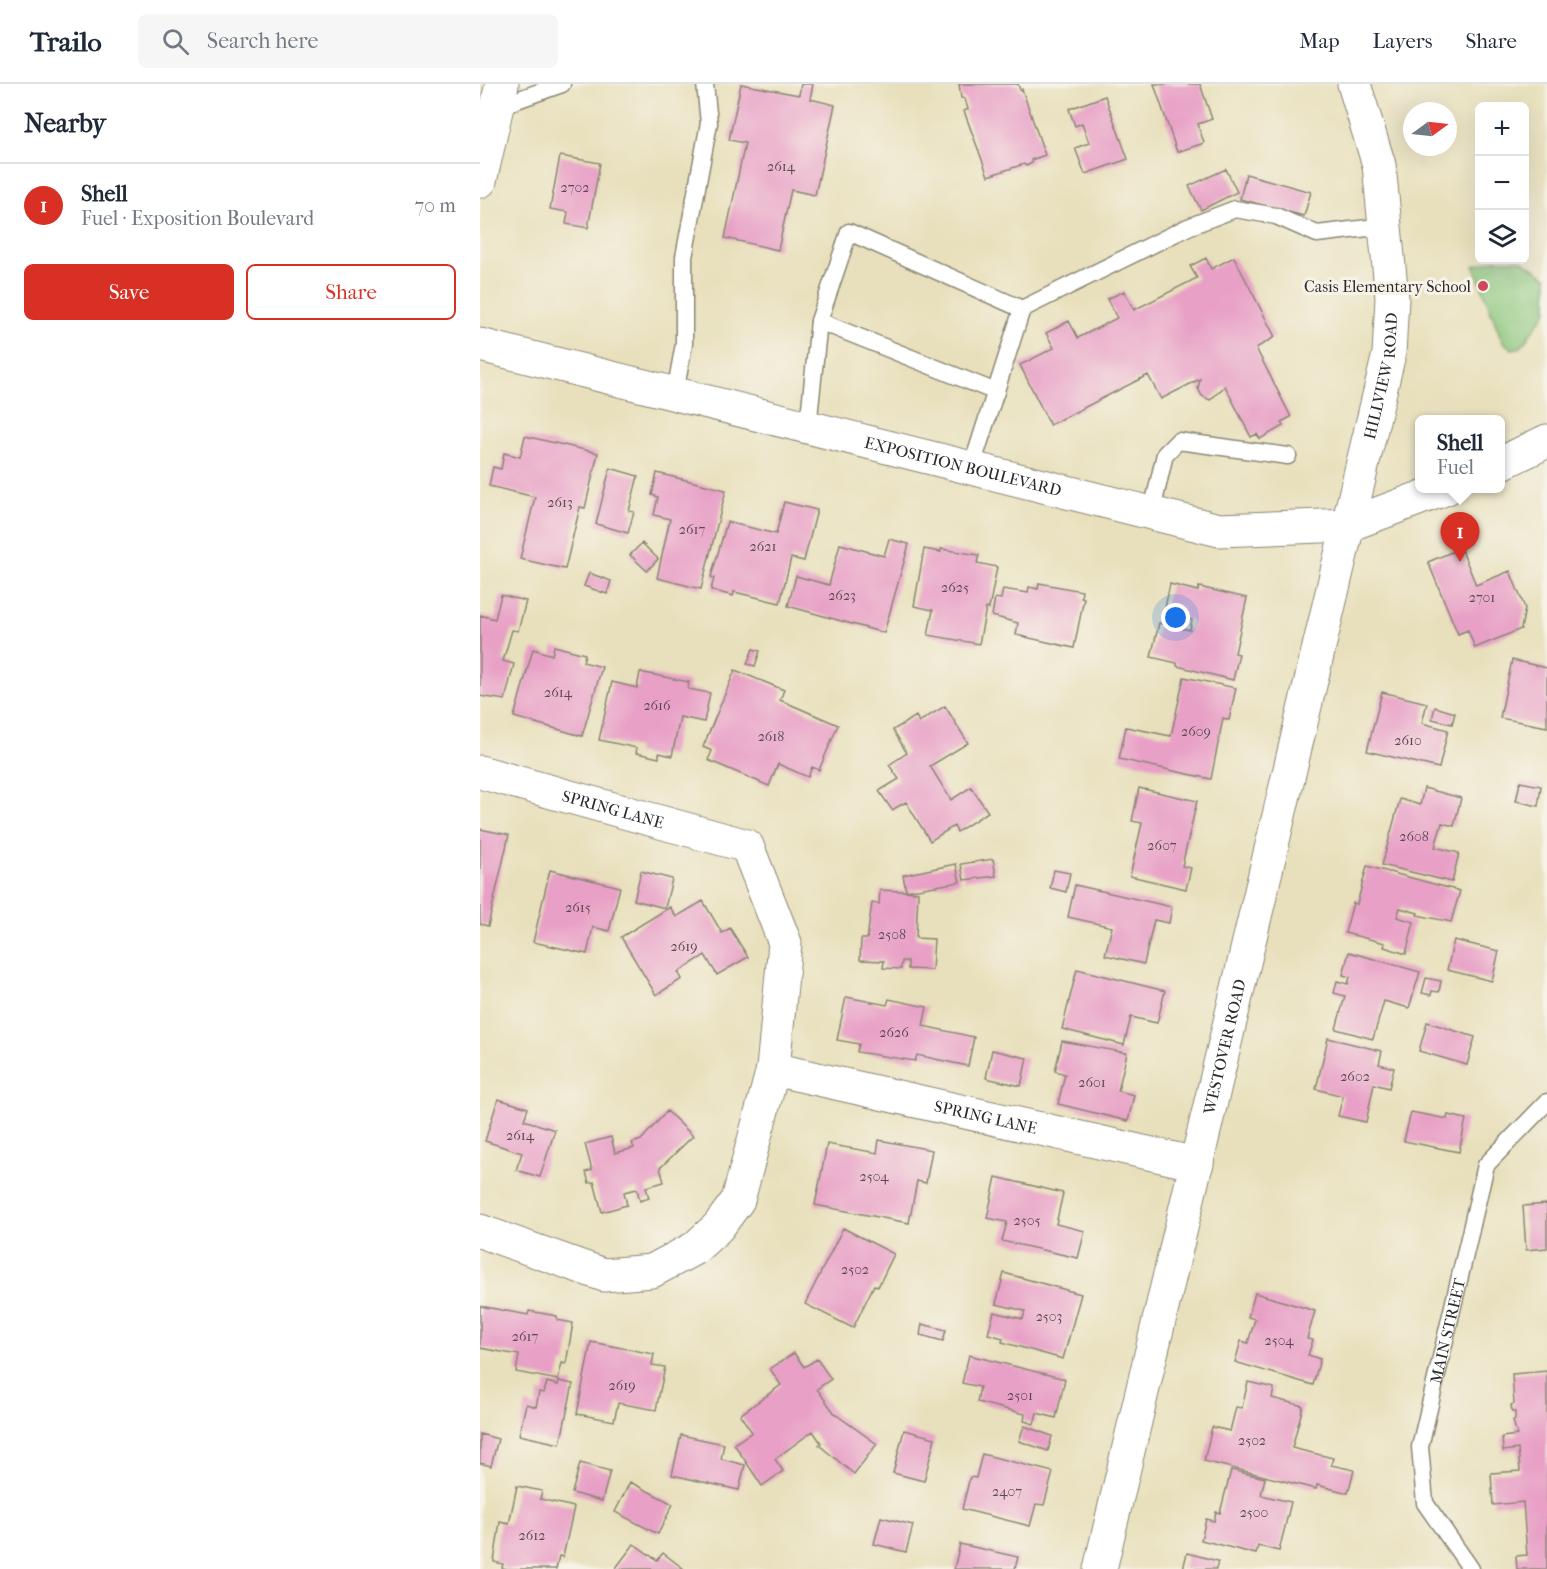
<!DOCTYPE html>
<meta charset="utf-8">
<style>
:root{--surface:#fff;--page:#f6f6f7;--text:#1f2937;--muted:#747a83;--line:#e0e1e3;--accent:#d93025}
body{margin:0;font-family:"IM FELL French Canon",serif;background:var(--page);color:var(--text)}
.controls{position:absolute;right:18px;top:18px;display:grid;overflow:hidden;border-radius:9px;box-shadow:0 6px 24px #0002}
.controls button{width:54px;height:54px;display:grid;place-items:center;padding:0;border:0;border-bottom:2px solid var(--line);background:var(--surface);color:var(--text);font:30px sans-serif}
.compass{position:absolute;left:923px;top:18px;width:54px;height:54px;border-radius:50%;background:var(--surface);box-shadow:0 6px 24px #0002;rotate:75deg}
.you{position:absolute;left:696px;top:534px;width:21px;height:21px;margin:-15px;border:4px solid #fff;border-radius:50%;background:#1a73e8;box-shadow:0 0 0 9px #1a73e833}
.badge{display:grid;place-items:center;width:39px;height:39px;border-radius:50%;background:var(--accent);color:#fff;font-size:20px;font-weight:700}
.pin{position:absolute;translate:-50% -50px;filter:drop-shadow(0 2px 3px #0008)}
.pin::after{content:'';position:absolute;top:32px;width:21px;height:18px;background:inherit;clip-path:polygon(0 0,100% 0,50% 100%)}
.popup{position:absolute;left:935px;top:331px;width:90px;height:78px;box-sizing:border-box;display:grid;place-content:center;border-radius:9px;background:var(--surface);filter:drop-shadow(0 2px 4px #0005);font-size:20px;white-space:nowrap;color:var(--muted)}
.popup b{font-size:22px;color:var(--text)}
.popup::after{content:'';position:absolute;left:50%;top:100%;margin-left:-12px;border:12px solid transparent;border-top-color:var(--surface)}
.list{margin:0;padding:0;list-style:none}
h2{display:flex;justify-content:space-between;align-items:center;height:78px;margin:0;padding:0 24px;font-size:26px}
h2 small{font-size:20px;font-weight:400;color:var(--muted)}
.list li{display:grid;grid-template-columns:39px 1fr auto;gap:18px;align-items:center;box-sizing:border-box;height:84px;padding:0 24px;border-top:2px solid var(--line)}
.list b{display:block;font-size:22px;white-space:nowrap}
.list p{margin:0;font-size:20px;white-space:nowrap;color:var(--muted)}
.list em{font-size:20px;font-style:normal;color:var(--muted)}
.actions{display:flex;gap:12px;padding:18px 24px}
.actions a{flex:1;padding:14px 0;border:2px solid var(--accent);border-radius:9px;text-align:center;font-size:21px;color:var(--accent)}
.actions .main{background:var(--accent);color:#fff}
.icon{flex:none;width:33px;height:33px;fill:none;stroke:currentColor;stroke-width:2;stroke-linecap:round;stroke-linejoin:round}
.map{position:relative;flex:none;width:1067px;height:1485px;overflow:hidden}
header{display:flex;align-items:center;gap:36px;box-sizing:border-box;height:84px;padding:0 30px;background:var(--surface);border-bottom:2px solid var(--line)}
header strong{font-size:28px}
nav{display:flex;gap:33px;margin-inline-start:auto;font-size:21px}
.search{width:420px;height:54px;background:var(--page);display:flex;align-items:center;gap:15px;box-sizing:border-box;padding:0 21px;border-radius:9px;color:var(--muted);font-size:22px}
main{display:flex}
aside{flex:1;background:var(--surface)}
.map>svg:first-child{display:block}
.green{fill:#89c67c;stroke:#5a7854;stroke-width:1.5}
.building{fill:#e8a0c6}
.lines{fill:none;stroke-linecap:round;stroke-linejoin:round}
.service-casing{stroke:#8a8674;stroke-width:19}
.minor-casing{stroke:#8a8674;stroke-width:35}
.tertiary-casing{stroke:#8a8674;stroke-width:35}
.service{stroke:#fff;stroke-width:16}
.minor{stroke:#fff;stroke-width:33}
.tertiary{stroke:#fff;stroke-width:33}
.poi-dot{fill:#d1495b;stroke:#f7f3e8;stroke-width:2}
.labels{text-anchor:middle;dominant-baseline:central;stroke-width:6;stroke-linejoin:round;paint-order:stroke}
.number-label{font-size:14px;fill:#5a4852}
.poi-label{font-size:16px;fill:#2b2b2b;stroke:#f7f3e8;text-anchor:end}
.street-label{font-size:16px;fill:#2b2b2b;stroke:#f7f3e8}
</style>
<header>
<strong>Trailo</strong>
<div class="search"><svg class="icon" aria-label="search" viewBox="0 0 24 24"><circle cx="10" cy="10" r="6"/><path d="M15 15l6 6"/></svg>Search here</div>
<nav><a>Map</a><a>Layers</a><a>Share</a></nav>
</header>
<main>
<aside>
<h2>Nearby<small></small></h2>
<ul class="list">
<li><span class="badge">1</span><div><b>Shell</b><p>Fuel · Exposition Boulevard</p></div><em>70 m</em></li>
</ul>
<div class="actions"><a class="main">Save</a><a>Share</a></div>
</aside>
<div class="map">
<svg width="1067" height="1485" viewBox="0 0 1067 1485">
<rect width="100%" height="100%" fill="#f7f3e8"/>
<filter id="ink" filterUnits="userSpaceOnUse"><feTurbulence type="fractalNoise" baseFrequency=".0167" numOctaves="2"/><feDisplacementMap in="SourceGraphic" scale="12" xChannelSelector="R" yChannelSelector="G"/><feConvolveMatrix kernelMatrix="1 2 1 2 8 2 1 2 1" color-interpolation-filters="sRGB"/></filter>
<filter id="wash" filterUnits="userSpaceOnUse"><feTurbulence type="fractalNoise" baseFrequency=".008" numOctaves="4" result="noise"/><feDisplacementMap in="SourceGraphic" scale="24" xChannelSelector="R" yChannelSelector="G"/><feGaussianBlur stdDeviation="1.35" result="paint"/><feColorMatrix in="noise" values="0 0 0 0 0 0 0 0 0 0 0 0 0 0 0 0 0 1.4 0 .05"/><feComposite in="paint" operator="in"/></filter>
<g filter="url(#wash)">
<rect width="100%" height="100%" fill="#e8e0bc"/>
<path class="green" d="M1013,176H1041L1067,193V227L1041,263L1032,265L1022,257L994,182Z"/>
<g id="blocks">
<path class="building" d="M261,0L319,11L321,0H333L330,15L355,21L335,111L311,106L298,166L245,154L265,59L249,56Z
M479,0H538L540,6L542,5L565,71L551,76L552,79L546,82L544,80L508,92L484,27L488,25L485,15L481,14Z
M674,0H720L732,35L718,40L724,59L697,68Z
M625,12L648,75L605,90L595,64L609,59L602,39L595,42L589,25Z
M80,72L120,79L108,144L86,140L88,128L70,125Z
M746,85L757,108L721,126L709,102Z
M766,90L831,108L824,132L760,115Z
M754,173L795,253L776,264L811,333L801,338L803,342L780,355L777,350L771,353L745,302L730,316L722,312L718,304L720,295L681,315L668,291L570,341L540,281L574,264L566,249L589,237L598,254L637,234L627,215L644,207L654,226L717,194L710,182L726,174L731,185Z
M45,352L118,369L105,424L100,423L85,485L40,475L55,413L9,402L13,383L21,385L24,369L40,373Z
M130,384L158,392L149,427L154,428L148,449L116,440Z
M177,389L246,406L221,505L177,494L190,435L174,431L178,413L172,411Z
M304,418L337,426L324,477L311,474L300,519L254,508L253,512L231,506L234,494L231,493L247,438L296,450Z
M409,455L429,460L404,549L308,522L316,492L349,501L360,460L404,472Z
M162,459L178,475L167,487L150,471Z
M981,464L996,501L1030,487L1045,524L1041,545L995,564L988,546L978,550L948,478Z
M444,465L461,468V465L499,471L497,479L517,483L509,525L506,524L499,560L448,551L453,526L434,522Z
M109,489L131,497L127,510L104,502Z
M559,499L602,507L601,513L604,514L594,564L536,551L538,539L512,532L515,514L521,515L523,505L548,509L549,503L558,505Z
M690,500L718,507L719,503L767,514L755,569L759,570L753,596L697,582V579L671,573L679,539L710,546L712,536L684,529Z
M21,511L46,517L38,547L32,546L23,577L34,580L25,616L0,612V531L15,535Z
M74,562L105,570L103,578L122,583L102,652L34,633L53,565L72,571Z
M273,565L280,567L275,582L267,580Z
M1032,576L1067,584V643L1020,634Z
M255,586L304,606L300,616L358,641L339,686L332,683L328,693L298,680L289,702L228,676L232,667L223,663Z
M160,588L209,598L208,605L230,609L224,638L200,633L192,672L179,669V674L156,669L157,664L119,656L132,598L157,604Z
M704,593L756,604L749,636L743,634L731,695L639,675L646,643L691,652Z
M902,608L947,619L942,639L968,646L959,684L887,667Z
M465,622L488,659L450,682L471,716L491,703L508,728L477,748L474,742L450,757L426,718L412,726L399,707L419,695L409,681L427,669L413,646L436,632L439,638Z
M955,623L975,629L972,640L952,635Z
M1040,698L1061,702L1058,722L1036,717Z
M659,704L717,717L702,782L711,784L706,805L650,792L662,739L652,737Z
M944,704L981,714L974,742L962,739L955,763L979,769L972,798L902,781L920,715L940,721Z
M0,745L29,751L8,842L0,840Z
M513,775L516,792L484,796L481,780Z
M476,780L480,798L426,807L423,791Z
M887,782L980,807L971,838L937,831L938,829L920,824L917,833L934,838L926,870L904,863L905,859L865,849L873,819L877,820Z
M70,786L140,803L129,847L113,843L107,870L53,858Z
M574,786L590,789L586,808L570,804Z
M161,787L192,795L185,824L154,816Z
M595,801L692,823L689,839L674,836L664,880L625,871L632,843L588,833Z
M400,806L438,808L436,854L454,855L452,886L428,885V877H422L421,885L403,884L404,877L380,876L381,855H387L392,819L399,820Z
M223,817L242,849L250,844L268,873L237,891L225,871L198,888L202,895L176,911L141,853L190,823L196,833Z
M974,856L1019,867L1012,897L967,886Z
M869,868L940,888L929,924L904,917L893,955L856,945L865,912L854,909L857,897L868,900L870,893L863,891Z
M597,885L685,907L677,939L651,933L644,961L582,945Z
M946,894L961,897L959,908L952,907L951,911L942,909Z
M366,913L407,921L409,915L447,923L443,942L494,953L488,982L437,971L435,977L377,968L379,960L357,956Z
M947,938L995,953L987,981L939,967Z
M848,954L902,967L899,980L914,984L909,1004L894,1000L886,1038L858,1032L863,1012L836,1005Z
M582,957L647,969L638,1007L654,1011L648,1037L578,1020L585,990L575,987Z
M512,966L547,974L541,1002L506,994Z
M18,1015L48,1024L44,1036L75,1046L60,1093L36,1086L42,1069L5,1057Z
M187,1027L213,1052L180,1084L184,1098L166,1103L169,1114L160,1117L157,1105L144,1108L147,1121L122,1128L114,1098L109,1099L106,1088L112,1086L105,1060L131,1053L135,1069L154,1064L152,1059L161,1056Z
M931,1028L967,1035L968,1031L986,1035L979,1068L924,1057Z
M399,1056L452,1066L446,1099L437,1097L429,1139L335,1121L347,1060L397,1069Z
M516,1093L583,1109L576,1140L605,1147L598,1174L522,1157L527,1138L507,1134Z
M1067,1120V1164L1046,1166L1043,1122Z
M363,1144L414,1170L398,1203L394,1201L373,1244L325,1220Z
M524,1189L601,1210L583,1275L522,1258L523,1254L508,1250L514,1228L543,1235L545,1227L516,1220Z
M775,1209L835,1227L827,1255L833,1256L828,1271L840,1275L833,1301L755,1278L761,1257L768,1259L775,1235L768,1233Z
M0,1222L48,1231L49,1227L77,1232V1236L93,1239L86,1280L82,1279L78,1296L36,1288L39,1271L0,1264Z
M442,1240L466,1246L463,1257L440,1251Z
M111,1258L174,1270L172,1281L185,1283L176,1326L138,1319L134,1337L97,1330Z
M314,1269L324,1283L337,1275L351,1295L337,1305L355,1330L397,1360L374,1390L339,1361L341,1359L333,1347L295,1375L303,1387L282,1402L254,1360L272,1348L260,1331L301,1301L290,1285Z
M489,1271L585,1295L576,1334L557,1329L554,1340L544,1337L545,1330L497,1318L500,1303L482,1299Z
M1067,1287V1485H1037L1036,1472L1047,1471L1043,1418L1013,1421L1011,1389L1040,1387L1038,1365L1023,1367L1022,1353L1037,1351L1033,1336H1035V1328H1032L1031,1321L1034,1320L1032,1290Z
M79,1297L93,1300L80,1360L39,1351L46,1320L56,1323L59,1308L64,1309L67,1298L78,1301Z
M768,1298L794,1304L792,1314L823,1322L812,1364L853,1374L851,1381L874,1386L868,1409L837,1401L836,1405L724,1377L732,1343L750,1347L756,1323L762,1324Z
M544,1342L572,1352L568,1367L539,1357Z
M424,1346L455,1354L444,1397L413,1389Z
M0,1350L18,1355L11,1382L0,1379Z
M201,1351L244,1360L241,1375L265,1381L259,1406L192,1391Z
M502,1370L573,1388L564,1421L556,1420L550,1442L482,1425L490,1393L496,1394Z
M100,1379L130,1387L122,1417L92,1409Z
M751,1386L785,1394L781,1411L811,1418L799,1467L778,1462L776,1470L721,1456L726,1435L734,1437L736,1428L740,1429Z
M150,1398L193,1420L178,1450L135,1428Z
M37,1402L62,1407L60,1415L94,1423L83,1473L79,1472L76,1485H28L22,1484L23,1480L14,1478L20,1438L29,1440Z
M401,1433L433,1441L426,1468L394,1460Z
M154,1460L177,1476L183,1469L204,1485H135Z
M480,1460L538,1473L535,1485H474Z
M707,1469L738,1477L736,1485H703Z"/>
</g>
</g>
<g filter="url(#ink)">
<use href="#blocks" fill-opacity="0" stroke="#8a8674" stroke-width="1.5"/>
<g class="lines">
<defs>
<g id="service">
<path d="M17,23L82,0"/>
<path d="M339,237L516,308"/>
<path d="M195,309L204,260V173L229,39L225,0"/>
<path d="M328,343L339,237L369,148L542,225L708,143L755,125L796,132L837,150L905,142"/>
<path d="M491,385L542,225"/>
<path d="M671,431L685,370L698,357L808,372"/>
<path id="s1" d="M991,1485L945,1419L940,1363L1006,1081L1067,1018"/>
</g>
<g id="minor">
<path d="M0,97L22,0"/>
<path id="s2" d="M868,441L909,270L912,214L899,81L874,0"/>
<path id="s3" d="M0,688L267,762L305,859L293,985L258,1116L238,1143L215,1164L172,1187L124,1191L0,1147"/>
<path id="s4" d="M293,985L717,1080"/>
</g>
<g id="tertiary">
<path id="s5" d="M0,261L739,446L868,441L967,404"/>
<path d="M1020,380L1067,357"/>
<path id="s6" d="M620,1485L868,441"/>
</g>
</defs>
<use href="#service" class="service-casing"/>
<use href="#minor" class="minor-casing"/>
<use href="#tertiary" class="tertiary-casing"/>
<use href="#service" class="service"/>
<use href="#minor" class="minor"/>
<use href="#tertiary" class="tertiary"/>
</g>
</g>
<circle class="poi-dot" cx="1003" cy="202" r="6"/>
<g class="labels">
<g class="number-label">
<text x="301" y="82">2614</text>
<text x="95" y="103">2702</text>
<text x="80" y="418">2613</text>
<text x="212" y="445">2617</text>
<text x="283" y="462">2621</text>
<text x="475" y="503">2625</text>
<text x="362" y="511">2623</text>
<text x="1002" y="513">2701</text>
<text x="78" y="608">2614</text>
<text x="177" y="621">2616</text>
<text x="716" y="647">2609</text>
<text x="291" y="652">2618</text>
<text x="928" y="656">2610</text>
<text x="934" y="752">2608</text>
<text x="682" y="761">2607</text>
<text x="98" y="823">2615</text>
<text x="412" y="850">2508</text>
<text x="204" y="862">2619</text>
<text x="414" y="948">2626</text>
<text x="875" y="992">2602</text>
<text x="612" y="998">2601</text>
<text x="40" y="1051">2614</text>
<text x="394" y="1092">2504</text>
<text x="547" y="1136">2505</text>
<text x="375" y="1185">2502</text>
<text x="569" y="1232">2503</text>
<text x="45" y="1252">2617</text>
<text x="799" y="1256">2504</text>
<text x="142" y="1301">2619</text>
<text x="540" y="1311">2501</text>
<text x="772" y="1356">2502</text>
<text x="527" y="1407">2407</text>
<text x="774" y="1428">2500</text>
<text x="52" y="1451">2612</text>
</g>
<g class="poi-label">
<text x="991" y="202">Casis Elementary School</text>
</g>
<g class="street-label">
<text stroke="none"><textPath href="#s2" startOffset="153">HILLVIEW ROAD</textPath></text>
<text stroke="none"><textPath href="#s5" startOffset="498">EXPOSITION BOULEVARD</textPath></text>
<text stroke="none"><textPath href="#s3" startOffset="138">SPRING LANE</textPath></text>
<text stroke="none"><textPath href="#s6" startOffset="537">WESTOVER ROAD</textPath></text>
<text stroke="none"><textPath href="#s4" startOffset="218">SPRING LANE</textPath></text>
<text stroke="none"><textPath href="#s1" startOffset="256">MAIN STREET</textPath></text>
</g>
</g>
</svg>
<div class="controls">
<button>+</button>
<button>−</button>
<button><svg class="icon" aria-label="layers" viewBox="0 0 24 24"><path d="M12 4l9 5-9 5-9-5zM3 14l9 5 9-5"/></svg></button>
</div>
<svg class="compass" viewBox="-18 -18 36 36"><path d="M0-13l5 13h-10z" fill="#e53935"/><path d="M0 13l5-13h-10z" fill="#747a83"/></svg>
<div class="you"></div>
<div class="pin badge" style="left:980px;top:478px">1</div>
<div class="popup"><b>Shell</b>Fuel</div>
</div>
</main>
